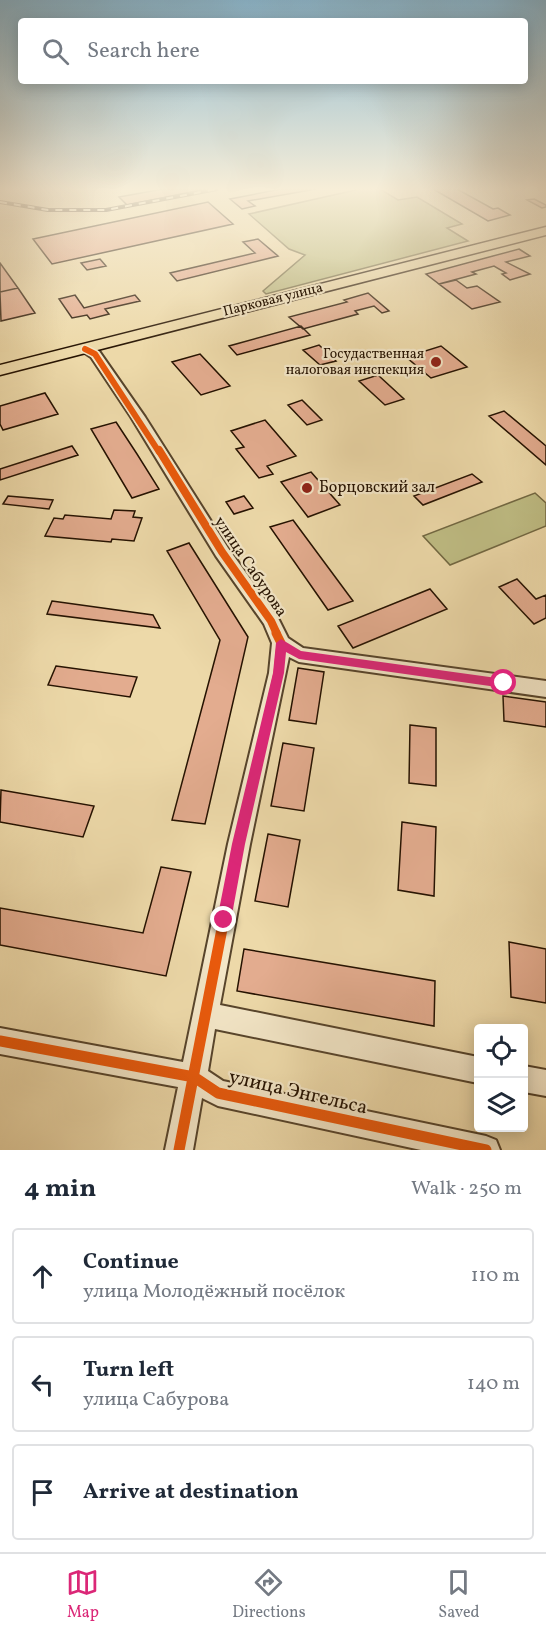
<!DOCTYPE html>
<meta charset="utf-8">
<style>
:root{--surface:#fff;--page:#f2f2f3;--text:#1f2937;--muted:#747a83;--line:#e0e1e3;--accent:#db2777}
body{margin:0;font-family:Vollkorn,serif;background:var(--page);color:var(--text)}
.controls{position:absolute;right:18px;bottom:18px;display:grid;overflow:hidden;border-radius:6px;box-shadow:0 3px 15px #0003}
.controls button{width:54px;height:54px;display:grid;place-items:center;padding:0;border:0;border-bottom:2px solid var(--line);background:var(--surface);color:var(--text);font:30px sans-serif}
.stop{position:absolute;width:18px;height:18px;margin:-14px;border:4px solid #db2777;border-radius:50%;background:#fff}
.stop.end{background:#db2777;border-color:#fff;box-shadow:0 2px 6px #0008}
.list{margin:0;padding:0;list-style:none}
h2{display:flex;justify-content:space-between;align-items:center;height:78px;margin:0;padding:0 24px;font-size:26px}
h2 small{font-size:20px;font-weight:400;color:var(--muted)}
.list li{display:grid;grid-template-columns:39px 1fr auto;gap:18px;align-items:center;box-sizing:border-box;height:96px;margin:0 12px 12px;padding:0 12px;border:2px solid var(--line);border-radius:6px}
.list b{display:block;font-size:22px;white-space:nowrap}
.list p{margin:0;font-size:20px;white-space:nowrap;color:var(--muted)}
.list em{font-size:20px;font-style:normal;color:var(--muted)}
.icon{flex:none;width:33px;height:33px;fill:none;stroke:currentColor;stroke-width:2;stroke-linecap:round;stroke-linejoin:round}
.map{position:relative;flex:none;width:546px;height:1150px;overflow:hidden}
.search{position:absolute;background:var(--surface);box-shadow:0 3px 15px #0003;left:18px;right:18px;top:18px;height:66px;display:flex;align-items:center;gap:15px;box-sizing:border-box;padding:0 21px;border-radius:6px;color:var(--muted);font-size:22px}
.sheet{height:402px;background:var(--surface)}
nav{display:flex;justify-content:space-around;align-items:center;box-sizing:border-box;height:84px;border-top:2px solid var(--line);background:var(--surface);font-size:16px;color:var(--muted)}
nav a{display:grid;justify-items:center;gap:3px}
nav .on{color:var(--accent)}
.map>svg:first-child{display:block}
.green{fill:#bfbd84;stroke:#726842;stroke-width:1.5}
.building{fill:#e3ac8f;stroke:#251201;stroke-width:1.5}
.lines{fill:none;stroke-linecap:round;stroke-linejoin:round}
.minor-casing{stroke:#57442b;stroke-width:4}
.major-casing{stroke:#251201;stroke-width:3}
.minor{fill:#f3e6c7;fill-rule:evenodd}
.major{fill:#edd9a9;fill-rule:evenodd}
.rail-casing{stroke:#251201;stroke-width:4}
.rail{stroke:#f3e6c7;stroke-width:2;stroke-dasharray:7;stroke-linecap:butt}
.cycleway-far3-casing{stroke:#f3e6c7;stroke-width:9}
.cycleway-far2-casing{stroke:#f3e6c7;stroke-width:11}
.cycleway-far1-casing{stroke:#f3e6c7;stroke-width:13}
.cycleway-casing{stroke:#f3e6c7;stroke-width:15}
.cycleway-far3{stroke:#e8590c;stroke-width:6}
.cycleway-far2{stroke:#e8590c;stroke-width:8}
.cycleway-far1{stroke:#e8590c;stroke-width:9}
.cycleway{stroke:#e8590c;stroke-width:11}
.route{fill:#db2777}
.poi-dot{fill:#8f2418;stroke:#f3e6c7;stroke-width:2}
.labels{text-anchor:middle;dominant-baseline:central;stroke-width:4.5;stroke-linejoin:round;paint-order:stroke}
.far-street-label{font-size:14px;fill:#251201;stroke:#f3e6c7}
.far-poi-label{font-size:14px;fill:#251201;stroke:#f3e6c7;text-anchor:end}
.poi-label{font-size:16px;fill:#251201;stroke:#f3e6c7;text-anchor:start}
.street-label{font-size:16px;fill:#251201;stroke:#f3e6c7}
.near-street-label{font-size:20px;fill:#251201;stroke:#f3e6c7}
</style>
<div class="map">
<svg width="546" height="1150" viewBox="0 0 546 1150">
<rect width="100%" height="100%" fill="#edd9a9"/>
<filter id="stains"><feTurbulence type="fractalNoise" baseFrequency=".00333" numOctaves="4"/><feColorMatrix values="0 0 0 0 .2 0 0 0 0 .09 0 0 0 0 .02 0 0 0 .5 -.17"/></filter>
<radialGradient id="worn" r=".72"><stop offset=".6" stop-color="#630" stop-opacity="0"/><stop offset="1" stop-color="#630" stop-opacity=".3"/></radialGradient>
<path class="green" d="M360,189H380L398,200L417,197L462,224L447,228L468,241L266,294L263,291L305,255L289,249L249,214Z
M535,493L546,503V526L450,565L423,536Z"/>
<path class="building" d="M163,189H206L127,205L119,197Z
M274,189H316L248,201L255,206L242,209L230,199L276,190Z
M433,189H457L493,209L498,208L510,215L488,221Z
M534,199L546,205V207L542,208L527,200Z
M208,202L233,224L52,264L33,239Z
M258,239L278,256L177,281L170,273L255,253L243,242Z
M519,249L530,256L506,262L530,274L510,280L502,274L506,273L494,266L472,272L476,274L439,284L426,274Z
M100,259L106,266L87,270L81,263Z
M0,263L18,288L0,292Z
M456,280L467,288L477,286L500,302L472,309L439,284Z
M18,288L35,313L1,321L0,292Z
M368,293L389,311L382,313L374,306L355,311L358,314L303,329L289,317L347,302L344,300Z
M75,295L84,308L135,295L140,301L105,309L109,314L90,319L87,315L72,318L59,299Z
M301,326L310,335L237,355L229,346Z
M319,345L336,361L320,365L303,350Z
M441,346L467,367L431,378L406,357Z
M200,354L230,386L201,395L172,362Z
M378,375L404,399L385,405L359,381Z
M45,393L58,414L3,430L0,424V406Z
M302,400L322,420L307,425L288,405Z
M504,411L546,446V465L489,416Z
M265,420L296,456L267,466L273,474L259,478L236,449L244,447L231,431Z
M116,422L137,454L159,489L132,498L91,429Z
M72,446L78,455L0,480V469Z
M311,472L340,505L308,517L281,482Z
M472,474L482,482L423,505L414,496Z
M8,496L53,500L49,509L3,504Z
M244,496L253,508L234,514L226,502Z
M114,510L135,511L133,517L142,518L134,541L112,539L111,542L45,536L54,518L63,519L65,515L111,519Z
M293,520L353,601L328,610L270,527Z
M189,543L248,637L205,824L172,820L220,640L167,551Z
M517,579L536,599L546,595V618L534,624L499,587Z
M430,589L447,609L353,648L338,626Z
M52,601L153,615L160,628L47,614Z
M56,666L137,677L130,697L48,685Z
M298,668L324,672L316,724L289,720Z
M503,696L546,702V727L504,721Z
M410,725L436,728V786L409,783Z
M283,743L314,748L304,811L271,806Z
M1,790L94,806L83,837L0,822Z
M402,822L436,827L434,896L398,890Z
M268,834L300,840L288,907L255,901Z
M161,867L191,872L166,976L0,945V908L143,933Z
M509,942L546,949V1003L511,997Z
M244,949L435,981L434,1026L237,991Z"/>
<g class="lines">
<defs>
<path id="minor" d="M85,345L99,351L145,417L228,548L277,616L288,638L303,648L546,681V697L299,662L289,657L250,844L220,1005L478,1057V1083L215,1029L208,1071L223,1081L486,1136L496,1140L500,1150H421L218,1106L202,1098L193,1150H165L178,1087L0,1054V1028L183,1062L228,844L269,673L272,643L264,624L216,556L131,417L91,357L79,349Z
M524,1066L546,1070V1096L524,1092Z"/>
<path id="major" d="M546,227V235L0,375V365Z"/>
</defs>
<use href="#minor" class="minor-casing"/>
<use href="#major" class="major-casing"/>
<use href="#minor" class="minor"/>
<use href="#major" class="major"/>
<defs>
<path id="rail" d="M0,202L48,210H106L217,189"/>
</defs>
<use href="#rail" class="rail-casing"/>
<use href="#rail" class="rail"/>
<defs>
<path id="cycleway-far3" d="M85,349L95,354L159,452"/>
<path id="cycleway-far2" d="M159,450L222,552L271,621L277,634"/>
<path id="cycleway-far1" d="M235,863L278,673L281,643L276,633"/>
<path id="cycleway" d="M0,1041L194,1077L218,1093L486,1150
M179,1150L235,862"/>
</defs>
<use href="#cycleway-far3" class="cycleway-far3-casing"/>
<use href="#cycleway-far2" class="cycleway-far2-casing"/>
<use href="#cycleway-far1" class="cycleway-far1-casing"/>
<use href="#cycleway" class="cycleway-casing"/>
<use href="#cycleway-far3" class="cycleway-far3"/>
<use href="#cycleway-far2" class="cycleway-far2"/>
<use href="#cycleway-far1" class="cycleway-far1"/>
<use href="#cycleway" class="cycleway"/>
</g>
<linearGradient id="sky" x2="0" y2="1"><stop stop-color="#88b6cf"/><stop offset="0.54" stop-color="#f7eed8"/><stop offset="1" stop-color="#f7eed8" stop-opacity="0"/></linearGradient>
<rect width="546" height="350" fill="url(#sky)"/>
<path class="route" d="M281,639L301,651L504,679L509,683L504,688L299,659L286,652L284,673L245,844L231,920L229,925L224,927L219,925L217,920L232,844L273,673L276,643Z"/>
<g class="poi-dot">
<circle cx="436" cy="362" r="6"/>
<circle cx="307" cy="488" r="6"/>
</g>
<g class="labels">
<g class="far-street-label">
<text transform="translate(273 300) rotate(-14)">Парковая улица</text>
</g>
<g class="far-poi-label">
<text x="424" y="354">Госудаственная<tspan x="424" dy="16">налоговая инспекция</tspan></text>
</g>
<g class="poi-label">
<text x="319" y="488">Борцовский зал</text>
</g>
<g class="street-label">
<text transform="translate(250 567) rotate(56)">улица Сабурова</text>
</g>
<g class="near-street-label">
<text transform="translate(298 1093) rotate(13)">улица Энгельса</text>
</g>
</g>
<rect width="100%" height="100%" filter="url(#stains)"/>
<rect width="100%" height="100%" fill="url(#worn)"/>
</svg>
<div class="controls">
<button><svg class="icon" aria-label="locate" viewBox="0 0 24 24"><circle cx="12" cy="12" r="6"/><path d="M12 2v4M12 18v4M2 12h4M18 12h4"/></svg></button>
<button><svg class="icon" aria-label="layers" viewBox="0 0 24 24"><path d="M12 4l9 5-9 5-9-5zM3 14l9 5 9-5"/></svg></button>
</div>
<div class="stop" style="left:504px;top:683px"></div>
<div class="stop end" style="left:224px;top:920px"></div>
<div class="search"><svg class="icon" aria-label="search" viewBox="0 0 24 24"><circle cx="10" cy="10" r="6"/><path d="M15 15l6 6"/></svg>Search here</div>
</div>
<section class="sheet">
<h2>4 min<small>Walk · 250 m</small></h2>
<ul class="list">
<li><svg class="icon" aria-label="ahead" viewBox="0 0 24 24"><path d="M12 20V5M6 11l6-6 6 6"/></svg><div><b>Continue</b><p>улица Молодёжный посёлок</p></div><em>110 m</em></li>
<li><svg class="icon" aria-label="left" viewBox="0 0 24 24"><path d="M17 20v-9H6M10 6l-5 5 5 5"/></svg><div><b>Turn left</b><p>улица Сабурова</p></div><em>140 m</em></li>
<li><svg class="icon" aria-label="arrive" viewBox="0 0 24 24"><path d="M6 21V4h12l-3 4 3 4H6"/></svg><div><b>Arrive at destination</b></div></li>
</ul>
</section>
<nav>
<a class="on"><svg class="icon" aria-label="map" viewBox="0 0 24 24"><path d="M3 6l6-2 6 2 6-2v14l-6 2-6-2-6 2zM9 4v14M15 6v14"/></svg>Map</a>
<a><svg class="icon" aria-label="directions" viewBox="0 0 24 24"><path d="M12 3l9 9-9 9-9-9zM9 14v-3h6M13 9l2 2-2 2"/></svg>Directions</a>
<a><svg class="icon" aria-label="saved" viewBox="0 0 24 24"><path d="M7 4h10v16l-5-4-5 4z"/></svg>Saved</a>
</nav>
